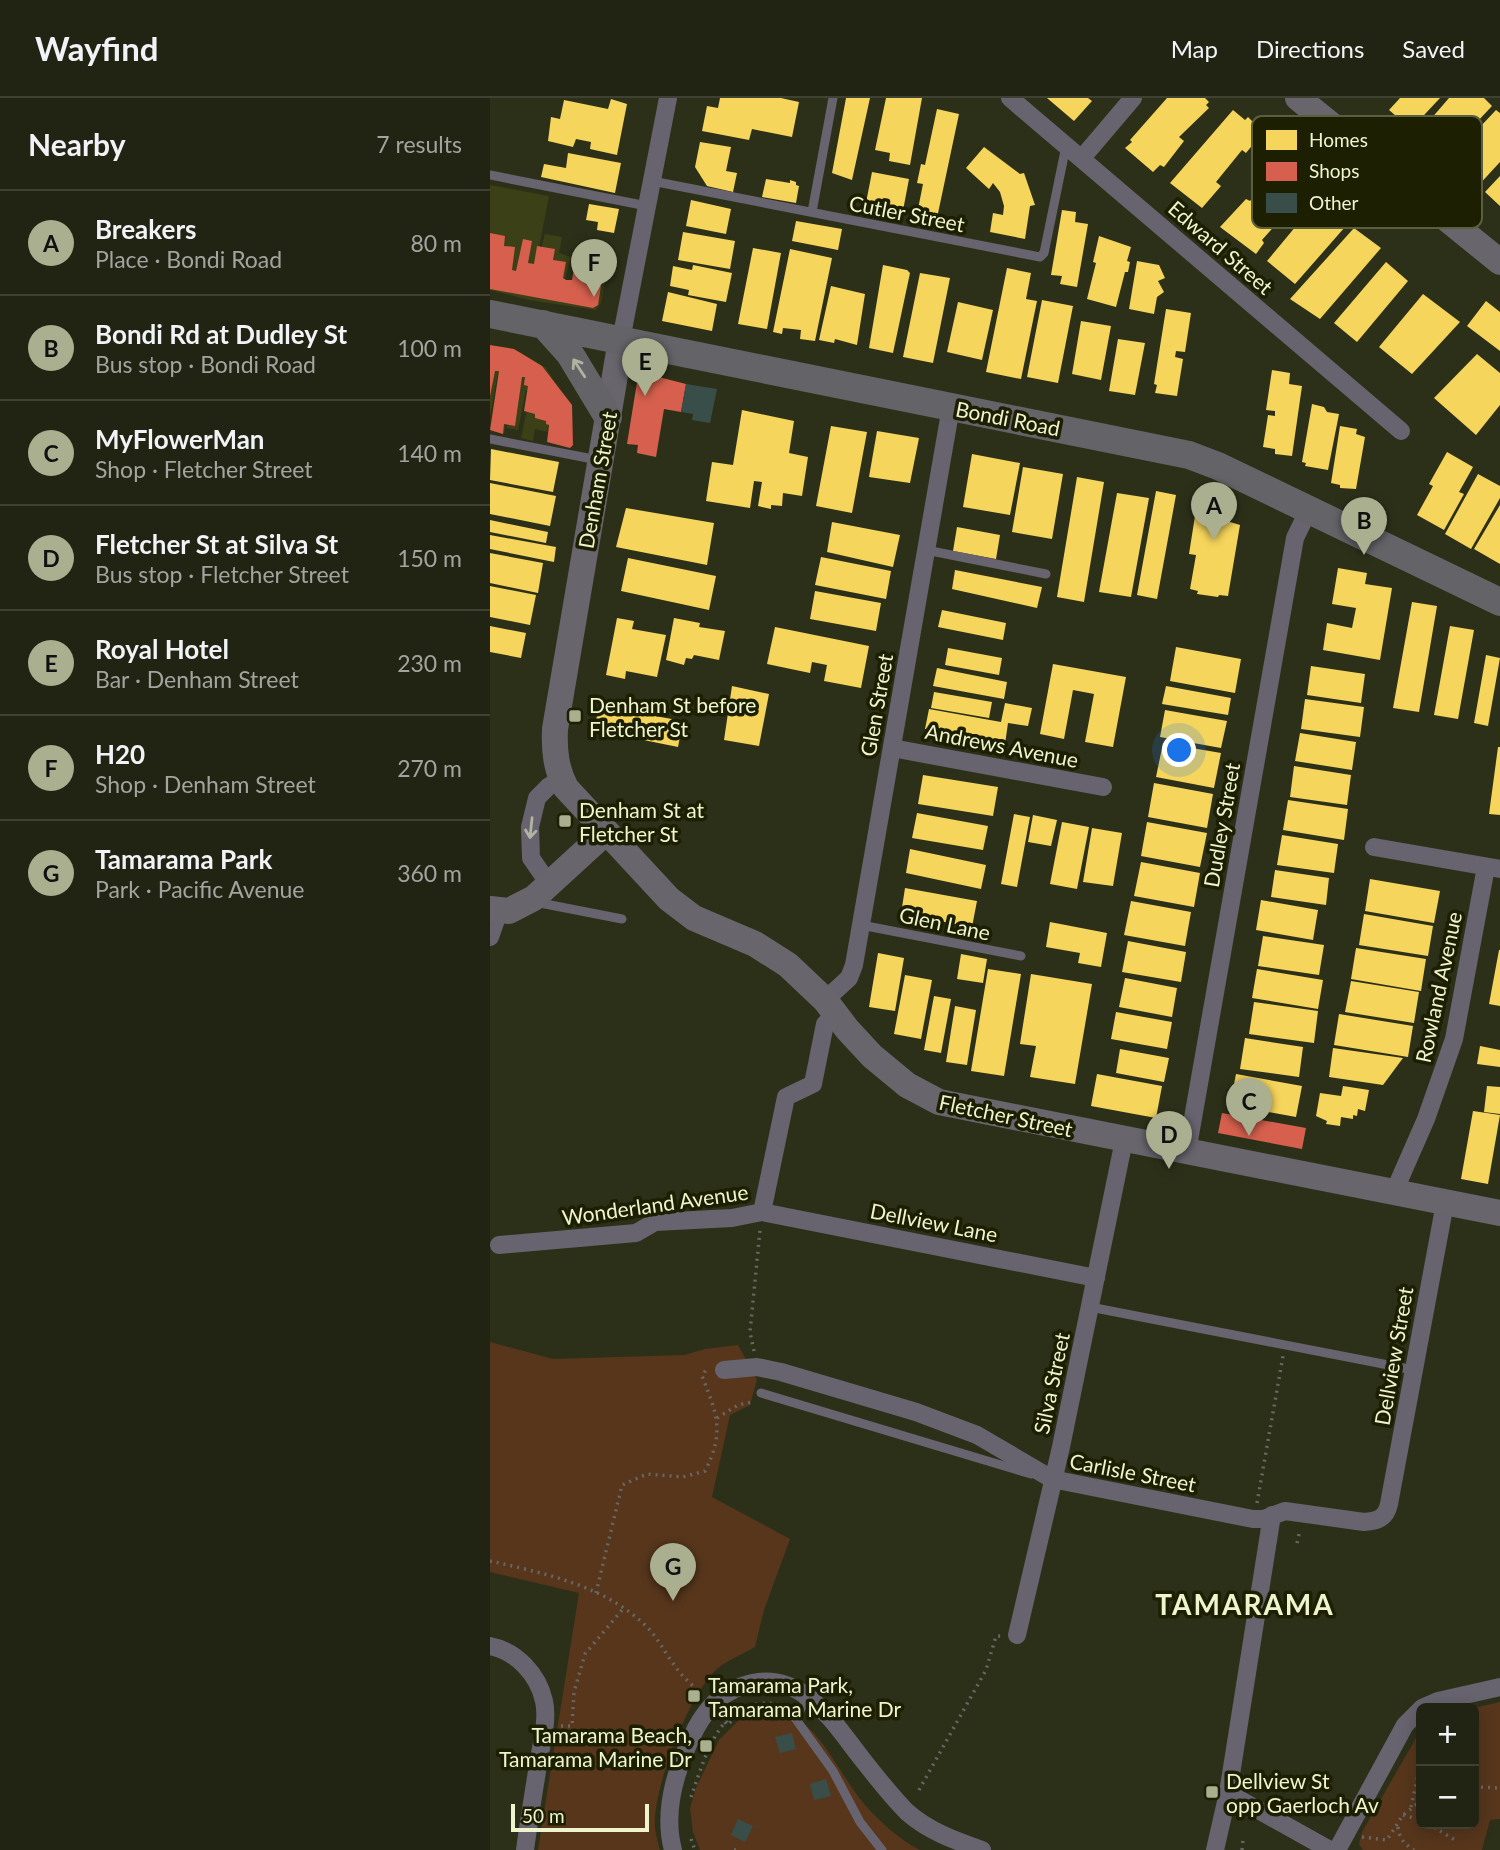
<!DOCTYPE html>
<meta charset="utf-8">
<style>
:root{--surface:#222413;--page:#2a2c1c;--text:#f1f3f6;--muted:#a2a4a0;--line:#3f4133;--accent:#aaaf8f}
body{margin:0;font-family:Lato,sans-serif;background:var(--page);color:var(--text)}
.controls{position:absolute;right:21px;bottom:21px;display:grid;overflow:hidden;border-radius:10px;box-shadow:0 4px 18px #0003}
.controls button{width:63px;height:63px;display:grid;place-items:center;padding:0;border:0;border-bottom:2px solid var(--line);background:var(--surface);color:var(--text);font:35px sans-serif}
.scale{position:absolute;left:21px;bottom:18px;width:138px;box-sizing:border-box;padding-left:7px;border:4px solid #eef4ce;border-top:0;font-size:19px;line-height:24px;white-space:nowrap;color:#eef4ce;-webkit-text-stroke:5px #1c1f01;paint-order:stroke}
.you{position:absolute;left:690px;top:653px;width:24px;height:24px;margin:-18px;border:5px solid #fff;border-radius:50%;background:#1a73e8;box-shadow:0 0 0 10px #1a73e833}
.badge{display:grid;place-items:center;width:46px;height:46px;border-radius:50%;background:var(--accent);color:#111;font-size:23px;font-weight:700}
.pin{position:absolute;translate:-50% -58px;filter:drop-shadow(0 2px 4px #0008)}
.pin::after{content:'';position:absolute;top:37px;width:24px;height:21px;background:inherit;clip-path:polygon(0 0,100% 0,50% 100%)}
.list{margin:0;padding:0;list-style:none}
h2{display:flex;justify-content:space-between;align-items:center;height:91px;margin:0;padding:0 28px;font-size:30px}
h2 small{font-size:23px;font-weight:400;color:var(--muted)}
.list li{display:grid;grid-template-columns:46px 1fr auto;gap:21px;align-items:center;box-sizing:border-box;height:105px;padding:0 28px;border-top:2px solid var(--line)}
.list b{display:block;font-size:26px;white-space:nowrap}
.list p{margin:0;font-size:23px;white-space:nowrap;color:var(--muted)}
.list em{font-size:23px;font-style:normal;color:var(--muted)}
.map{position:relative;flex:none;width:1010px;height:1752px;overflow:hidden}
header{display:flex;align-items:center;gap:42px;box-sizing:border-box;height:98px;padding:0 35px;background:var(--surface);border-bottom:2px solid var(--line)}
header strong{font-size:33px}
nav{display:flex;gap:38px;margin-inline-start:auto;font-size:24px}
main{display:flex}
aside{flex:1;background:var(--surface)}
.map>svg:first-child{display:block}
.built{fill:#3c4016}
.green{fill:#57361c}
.homes{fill:#f6d55c}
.shops{fill:#d6604d}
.building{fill:#3a4e49}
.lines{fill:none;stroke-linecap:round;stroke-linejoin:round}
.path{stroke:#686764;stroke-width:3.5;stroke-dasharray:2 5;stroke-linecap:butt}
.lane{stroke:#67646f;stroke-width:9}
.street{stroke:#67646f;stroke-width:18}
.secondary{stroke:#68656d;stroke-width:26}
.primary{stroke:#646368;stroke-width:28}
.oneway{stroke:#b0b3a0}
.oneway2{stroke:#b1b3a3}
.poi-dot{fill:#aaaf8f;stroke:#1c1f01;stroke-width:2.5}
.labels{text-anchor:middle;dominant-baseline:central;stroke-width:7;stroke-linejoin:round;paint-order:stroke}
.street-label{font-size:21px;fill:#eef4ce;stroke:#1c1f01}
.poi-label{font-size:21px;fill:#eef4ce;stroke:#1c1f01;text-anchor:start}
.district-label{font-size:28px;font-weight:bold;letter-spacing:2px;fill:#eef4ce;stroke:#1c1f01}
.key{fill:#1c1f01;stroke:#5b5f3e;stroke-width:2}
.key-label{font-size:19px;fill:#eef4ce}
</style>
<header>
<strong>Wayfind</strong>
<nav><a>Map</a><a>Directions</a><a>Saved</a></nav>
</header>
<main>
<aside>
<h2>Nearby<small>7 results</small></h2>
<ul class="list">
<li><span class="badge">A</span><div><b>Breakers</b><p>Place · Bondi Road</p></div><em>80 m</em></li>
<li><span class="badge">B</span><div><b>Bondi Rd at Dudley St</b><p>Bus stop · Bondi Road</p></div><em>100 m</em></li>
<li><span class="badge">C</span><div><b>MyFlowerMan</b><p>Shop · Fletcher Street</p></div><em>140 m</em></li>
<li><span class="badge">D</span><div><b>Fletcher St at Silva St</b><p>Bus stop · Fletcher Street</p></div><em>150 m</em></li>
<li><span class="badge">E</span><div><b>Royal Hotel</b><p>Bar · Denham Street</p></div><em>230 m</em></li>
<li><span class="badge">F</span><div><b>H20</b><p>Shop · Denham Street</p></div><em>270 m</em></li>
<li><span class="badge">G</span><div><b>Tamarama Park</b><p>Park · Pacific Avenue</p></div><em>360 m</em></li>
</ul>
</aside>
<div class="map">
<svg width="1010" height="1752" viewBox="0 0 1010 1752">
<rect width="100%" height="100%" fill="#2d3019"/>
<path class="built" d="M0,87L59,98L43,180L55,136L72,139L69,155L81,159L75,181L82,184L86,166L109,172L118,169L111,205L106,212L39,202L0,192Z
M0,249L30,254L56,270L64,283L57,334L45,331L43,343L31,340L41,292H36L28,332L17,330V320L14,336L1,333L11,276L8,275L0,319Z"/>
<path class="green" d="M0,1244L63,1261L194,1257L215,1251L248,1247L267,1282L260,1307L240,1317L222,1399L300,1441L274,1512L265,1549C253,1556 237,1562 227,1571C199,1596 167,1682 165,1720C164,1730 167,1742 170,1752H48L89,1495L0,1474Z
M1010,1604V1721L1000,1722L992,1752H873L869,1746L872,1734L926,1640L931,1635V1726H984L983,1610Z
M269,1608C325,1609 344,1671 375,1707C390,1724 410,1742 430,1752H210L203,1734L200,1710L206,1690L229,1642L249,1622L245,1617Z"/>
<path class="homes" d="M230,0H291L309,4L302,39L262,31L259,42L212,33L217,8L228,10Z
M356,0H380L362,82L342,75Z
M396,0H432L420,67L399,63L400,55L385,52Z
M557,0H598L602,3L584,23Z
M677,0H715L719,4L716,7L719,10L689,39L694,43L674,69L670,67L663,74L635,50L642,44L640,42Z
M910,0H950L921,31L899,12Z
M959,0H994L1002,8L954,59L927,37Z
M121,1L137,6L127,57L100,51L101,44L86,41L83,49L58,43L61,19L70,21L74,2L118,11Z
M447,11L469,16L447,120L427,116L433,86L427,85L431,66L435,67Z
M743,12L755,22L758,19L773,34L756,55L752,52L726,84L731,88L712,110L680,85Z
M1006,12L1010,15V64L986,90L957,64Z
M210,44L241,49L236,73L247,75L243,94L217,88L205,69Z
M494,49L530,76L534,75L545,107L540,108L535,141L500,134L503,115L513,117L514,108L510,94L503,85L499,91L476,70Z
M794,52L830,79L808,105L795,94L799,88L793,81L789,85L793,88L771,112L769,110L761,119L767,125L775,116L787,125L772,142L774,145L766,156L730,129L756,101L760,103L778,81L773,76Z
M78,55L131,65L125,95L51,79L54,66L76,70Z
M382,74L419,81L411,123L374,115Z
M1010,78V108L995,94Z
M276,81L300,85V82L306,84V87L309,88L306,105L272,99Z
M831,98L862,121L805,186L777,163Z
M201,102L241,111L236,136L196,128Z
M99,106L129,111L124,135L107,132L108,124L96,122Z
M572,112L586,114L585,124L598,126L587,189L570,186L572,178L561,177Z
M306,123L352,131L348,152L302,143Z
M864,130L891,150L830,221L800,201Z
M193,134L245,143L240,171L188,162Z
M609,138L641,149L637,163L640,164L638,174H635L626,209L597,201L606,165L603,164Z
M263,150L291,155L277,231L248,226Z
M300,151L342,160L325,243L310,241L311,232L293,230L292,236L283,234Z
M647,163L669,167L675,180L668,183L674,194L667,199L664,216L639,211Z
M896,164L918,183L867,244L844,225Z
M203,167L242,175L236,204L198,197L199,192L180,188L183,168L202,172Z
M393,167L417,172L420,175L403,255L379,250Z
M517,170L541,175L536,201L547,203L531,281L496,274Z
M430,175L460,180L443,265L413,259Z
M341,188L375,196L367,247L345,241L344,245L329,242Z
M178,194L227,206L222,233L172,223Z
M933,196L970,224L922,276L889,249Z
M552,202L583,208L568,285L537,279Z
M996,203L1010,214V253L977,228Z
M468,204L503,212L492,262L457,254Z
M676,211L701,215L695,254L686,253L685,259L693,261L687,298L665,295L667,287L664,286Z
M591,223L621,228L611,282L582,276Z
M628,241L655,245L645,297L619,293Z
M987,256L1010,275V307L986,337L944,300Z
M782,272L800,275L799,286L812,288L802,358L785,356V351L773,349L778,317L785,318V313L776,312Z
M822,306L834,309L837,314L849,316L838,372L815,368L816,365L812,364Z
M252,312L304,323L299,355L318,359L312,398L293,395L292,408L281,407V411L268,408L272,384L264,383L260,410L216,403L222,364L243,367Z
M341,328L377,334L362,415L326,408Z
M850,328L867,331L866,336L875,339L866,391L850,390V387L841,385Z
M387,333L429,340L420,385L379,379Z
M1,351L69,364L63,394L0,382Z
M957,354L983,369L969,394L974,396L954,432L927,417L943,388L939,386Z
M482,356L530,365L520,417L473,409Z
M533,369L573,376L562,441L522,434Z
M988,376L1010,388V400L981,451L955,436Z
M587,379L614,384L594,504L567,499Z
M0,385L66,398L60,428L0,416Z
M666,393L686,397L667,501L647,497Z
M627,395L659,400L641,499L609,494Z
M1010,407V466L984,451Z
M136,410L224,425L217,467L126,449Z
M710,411L731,415L730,421L750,427L738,498L729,497L728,499L707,496L708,493L700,491L706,457L699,456L705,418L709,419Z
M0,422L58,434L56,445L0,434Z
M342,424L410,437L403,469L337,454Z
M467,429L510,437L506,461L463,453Z
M0,437L66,449L64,464L0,451Z
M0,455L53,465L48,495L0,485Z
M331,459L401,473L396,501L325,487Z
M138,460L226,478L219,512L131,493Z
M848,470L877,475L875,486L902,490L890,562L833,552L837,525L862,530L866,510L842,506Z
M465,472L552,489L547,510L462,491Z
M0,488L46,497L40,527L0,519Z
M325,493L391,505L386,533L320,521Z
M922,504L947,508L929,614L903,610Z
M452,512L516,525L513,542L448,529Z
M127,520L144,523L142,531L176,537L167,579L136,573L135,581L116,577Z
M184,520L210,525L209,529L235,533L229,562L204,557L202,561L196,560L194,567L176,562Z
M0,528L36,535L31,560L0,554Z
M960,528L984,532L968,621L944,617Z
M285,529L379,548L371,590L334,583L337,567L322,564L320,575L277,566Z
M686,549L751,561L745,595L680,583Z
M458,550L512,560L509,577L455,567Z
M996,557L1010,560L998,628L984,625Z
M563,566L636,579L623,649L595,644L604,596L583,592L574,641L550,636Z
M821,568L875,576L871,605L817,597Z
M447,570L517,584L514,601L443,588Z
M242,588L279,596L269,648L234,642Z
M676,588L741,600L738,617L672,606Z
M444,594L502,604L499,620L441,610Z
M815,601L874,609L870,639L811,631Z
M515,605L542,610L538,628L518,625L515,646L435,631L439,611L511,624Z
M109,608L193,623L188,649L104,632Z
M675,612L737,623L731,650L670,639Z
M810,635L866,644L862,672L805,663Z
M673,645L731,655L724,690L666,679Z
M1008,649H1010V717L999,716Z
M804,668L861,677L857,707L800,699Z
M433,677L508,689L503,718L428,706Z
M664,685L723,696L717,730L658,719Z
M798,702L858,711L854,742L793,732Z
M427,715L498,728L493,752L422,740Z
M524,716L540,719L527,789L511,786Z
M543,717L567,722L561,748L538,744Z
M572,724L599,729L587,791L560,786Z
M657,724L717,735L710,769L651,758Z
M602,730L632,735L623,788L593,784Z
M792,737L848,746L844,775L787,767Z
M420,751L496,767L491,791L416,775Z
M651,764L710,775L704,809L644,798Z
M785,772L839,780L836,807L781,799Z
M880,781L950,793L944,825L875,813Z
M415,790L487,803L482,829L411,816Z
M771,802L828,812L823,842L766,832Z
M641,803L701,814L695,848L634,837Z
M874,816L943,828L938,858L869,847Z
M560,824L617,835L611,869L588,865L590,855L556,849Z
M773,838L834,847L829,877L768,868Z
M638,843L696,854L691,884L632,874Z
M866,850L936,861L931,893L861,881Z
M1009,852H1010V908L999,906Z
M388,855L414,860L405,913L379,909Z
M471,856L497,861L493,885L467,881Z
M498,871L531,876L514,978L481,973Z
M767,871L833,882L828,911L762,900Z
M541,876L602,886L585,986L540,979L546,948L530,946Z
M415,877L442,882L431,941L404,936Z
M635,880L687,890L682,919L629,909Z
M861,883L929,894L924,925L855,914Z
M444,898L461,901L451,955L434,952Z
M764,904L828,913L824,945L759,936Z
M465,908L486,912L477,967L456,964Z
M626,914L682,924L677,951L621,941Z
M849,916L923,928L918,959L844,947Z
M755,940L813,949L809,979L750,971Z
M990,948L1010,952V969L987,966Z
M843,950L913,960L893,987L839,979Z
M630,951L679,960L674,984L626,975Z
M607,976L672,988L666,1020L601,1008Z
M746,976L812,988L806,1019L740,1007Z
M853,988L879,992L875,1013L868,1011L867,1018L863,1017V1021L851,1019L850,1028L836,1026L837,1023L826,1018L830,995L851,998Z
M997,988L1010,989V1016L994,1014Z
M983,1013L1010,1017L998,1086L971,1081Z"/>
<path class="shops" d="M0,135L15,138L14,148L25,149L22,172L26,173L33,141L42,143L38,165L44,166L47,148L65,151L63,162L76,164L73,180L76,182H82L85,165L106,169L103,186L111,188L108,207L103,210L0,191Z
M0,247L24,251L52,268L82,307L83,347L80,350L57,344L59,327L56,326V323L45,320V316L34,313L38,288L34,287L35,279H32L25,328L14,326L13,336L0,332L9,273H5L0,298Z
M153,275L196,286L191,314L174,311L166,359L147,355L148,347L137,346L148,278Z
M732,1015L816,1030L812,1051L728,1035Z"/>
<path class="building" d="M196,286L227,291L220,325L202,322L203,316L191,314Z
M302,1635L306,1651L290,1655L285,1639Z
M336,1681L341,1698L324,1702L320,1686Z
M248,1721L263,1728L255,1744L241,1737Z"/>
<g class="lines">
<path class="path" d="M264,1253L260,1234L270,1132
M227,1320L248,1307L262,1304
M767,1405L793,1258
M807,1445L810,1432
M0,1463C54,1475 116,1488 157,1529C168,1540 175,1555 185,1568C191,1577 199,1584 207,1592
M106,1495L132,1387L157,1376L193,1379L215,1373C235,1334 227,1316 212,1278L216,1272
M235,1624L237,1627L251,1615L256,1621
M71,1628H82L84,1594L95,1556L132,1512
M984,1689L1010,1690
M429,1692L496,1572L506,1538H511
M201,1699C217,1654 231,1594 292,1607
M921,1709L931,1663
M913,1717L931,1722
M938,1726L967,1743
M908,1729C909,1740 914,1746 924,1752
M872,1739L897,1742L913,1717L931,1703
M201,1741L205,1752
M244,1752H249
M752,1752L753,1742"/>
<path class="lane" d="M0,77L157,108
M162,83L550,159L554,155L576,48
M322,114L343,0
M0,341L108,362
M436,452L556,476
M45,804L132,821
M371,827L531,858
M600,1209L924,1272
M271,1295L541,1376
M319,1598L305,1620L343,1673L370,1724L392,1752"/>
<path class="street" d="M520,0L911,333
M592,60L643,0
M131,242L178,0
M402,650L613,689
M884,749L1010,771
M59,786L41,760L40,729L47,700L58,689L71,681
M0,839L9,813
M335,902L359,880L364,867L461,309
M697,1054L805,440L819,411
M904,1094L936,1021L964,941L996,769
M272,1114L296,999L323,986L335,926L345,916
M9,1147L146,1135L165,1124L242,1120L272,1114L606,1180
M234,1272L267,1269L291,1274L426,1314L487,1337L562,1381L763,1421H774L795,1413L874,1424C888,1423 896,1420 899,1406L955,1105
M527,1537L571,1349L634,1042
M0,1548C26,1553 48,1576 54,1603C58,1621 52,1643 49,1661C44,1692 39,1722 35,1752
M932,1610L948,1603L1010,1589
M738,1695L840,1752
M183,1752C172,1711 187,1667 206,1630C217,1610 230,1596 252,1588C307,1568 340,1619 369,1657C384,1676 400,1697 417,1714C438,1733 466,1743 492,1752
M725,1752L738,1695L782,1417
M847,1752L915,1627L931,1611"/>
<path class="secondary" d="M808,0L1010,164
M131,242L65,631C64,653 66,671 76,690L179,801L204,820L265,846L298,867L335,902L357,931L382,958L417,987L449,1004L1010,1115
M0,811L19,813L44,800L115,735"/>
<path class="primary" d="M0,216L699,357L728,368L1010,504
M53,226L80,256L118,319"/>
</g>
<defs><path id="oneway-shaft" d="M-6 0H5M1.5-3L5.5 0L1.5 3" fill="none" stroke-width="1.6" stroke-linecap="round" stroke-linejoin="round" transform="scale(1.75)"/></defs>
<use class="oneway" href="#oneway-shaft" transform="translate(89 270) rotate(-123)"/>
<use class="oneway2" href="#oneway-shaft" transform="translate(41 730) rotate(96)"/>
<g class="poi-dot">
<rect x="78" y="611" width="14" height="14" rx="3.5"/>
<rect x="68" y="716" width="14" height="14" rx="3.5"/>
<rect x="197" y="1591" width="14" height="14" rx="3.5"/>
<rect x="209" y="1641" width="14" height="14" rx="3.5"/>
<rect x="715" y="1687" width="14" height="14" rx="3.5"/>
</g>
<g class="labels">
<g class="street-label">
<text transform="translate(417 115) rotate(11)">Cutler Street</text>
<text transform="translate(731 149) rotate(41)">Edward Street</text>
<text transform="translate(518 320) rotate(11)">Bondi Road</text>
<text transform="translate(107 382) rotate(-80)">Denham Street</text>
<text transform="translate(386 607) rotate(-80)">Glen Street</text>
<text transform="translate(512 647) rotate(11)">Andrews Avenue</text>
<text transform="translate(731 727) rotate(-80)">Dudley Street</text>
<text transform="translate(455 825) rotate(12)">Glen Lane</text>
<text transform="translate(948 889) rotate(-78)">Rowland Avenue</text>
<text transform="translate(516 1017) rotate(12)">Fletcher Street</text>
<text transform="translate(165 1106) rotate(-8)">Wonderland Avenue</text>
<text transform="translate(444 1124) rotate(11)">Dellview Lane</text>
<text transform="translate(903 1258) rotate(-80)">Dellview Street</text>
<text transform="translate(561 1285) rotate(-78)">Silva Street</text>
<text transform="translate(643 1374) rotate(11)">Carlisle Street</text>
</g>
<g class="poi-label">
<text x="99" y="606">Denham St before<tspan x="99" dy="24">Fletcher St</tspan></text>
<text x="89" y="711">Denham St at<tspan x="89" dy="24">Fletcher St</tspan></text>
<text x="218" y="1586">Tamarama Park,<tspan x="218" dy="24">Tamarama Marine Dr</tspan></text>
<text x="202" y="1636" text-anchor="end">Tamarama Beach,<tspan x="202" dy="24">Tamarama Marine Dr</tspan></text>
<text x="736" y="1682">Dellview St<tspan x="736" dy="24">opp Gaerloch Av</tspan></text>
</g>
<g class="district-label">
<text x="755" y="1506">TAMARAMA</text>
</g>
</g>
<rect x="762" y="18" width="230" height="112" rx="10" class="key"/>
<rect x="776" y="32" width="31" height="20" fill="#f6d55c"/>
<rect x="776" y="64" width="31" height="19" fill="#d6604d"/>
<rect x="776" y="95" width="31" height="20" fill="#3a4e49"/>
<g class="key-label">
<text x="819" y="49">Homes</text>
<text x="819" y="80">Shops</text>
<text x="819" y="112">Other</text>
</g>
</svg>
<div class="controls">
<button>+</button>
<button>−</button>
</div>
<div class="scale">50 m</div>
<div class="you"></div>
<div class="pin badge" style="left:724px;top:442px">A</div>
<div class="pin badge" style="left:874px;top:457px">B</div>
<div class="pin badge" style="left:759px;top:1038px">C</div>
<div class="pin badge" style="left:679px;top:1071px">D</div>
<div class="pin badge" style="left:155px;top:298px">E</div>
<div class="pin badge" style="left:104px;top:199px">F</div>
<div class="pin badge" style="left:183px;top:1503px">G</div>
</div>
</main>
